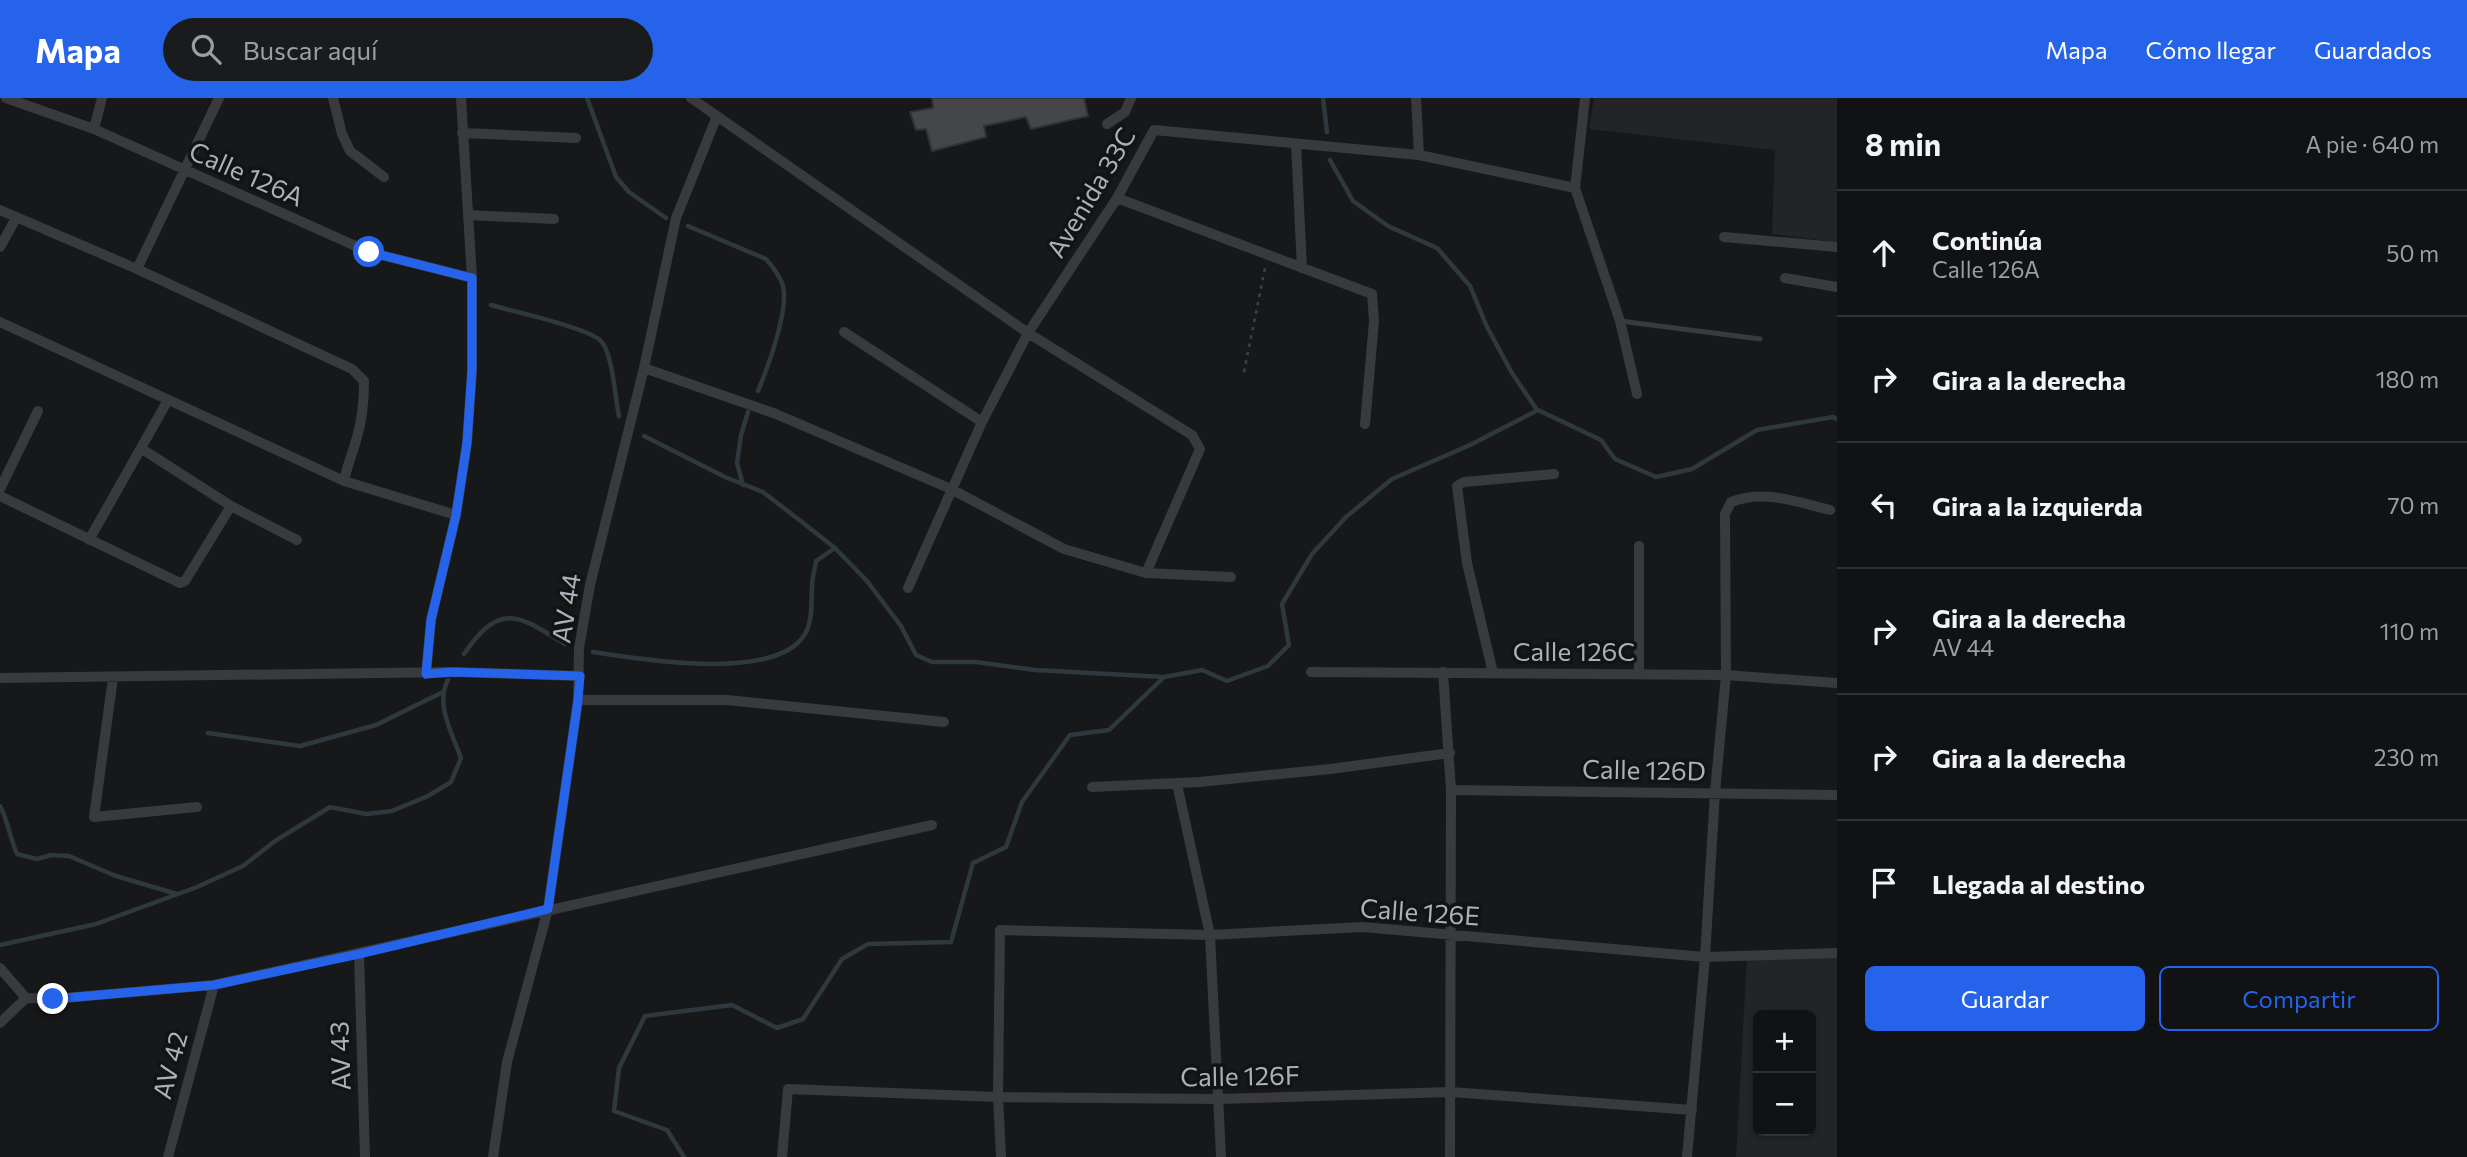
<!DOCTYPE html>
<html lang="es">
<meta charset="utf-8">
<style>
:root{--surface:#111213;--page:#1a1b1c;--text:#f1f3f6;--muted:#9c9ea0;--line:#303233;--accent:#2563eb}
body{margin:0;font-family:Commissioner,sans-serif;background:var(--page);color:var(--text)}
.controls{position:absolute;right:21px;bottom:21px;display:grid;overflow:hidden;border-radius:10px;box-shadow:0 2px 5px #0004}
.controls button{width:63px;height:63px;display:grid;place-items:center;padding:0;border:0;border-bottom:2px solid var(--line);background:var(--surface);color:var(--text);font:35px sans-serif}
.stop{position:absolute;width:21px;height:21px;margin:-16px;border:5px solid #2563eb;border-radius:50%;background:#fff}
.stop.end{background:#2563eb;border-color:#fff;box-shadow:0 2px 7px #0008}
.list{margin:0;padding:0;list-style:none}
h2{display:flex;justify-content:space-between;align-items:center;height:91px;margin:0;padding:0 28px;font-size:30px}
h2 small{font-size:23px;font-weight:400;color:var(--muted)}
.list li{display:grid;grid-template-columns:46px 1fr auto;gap:21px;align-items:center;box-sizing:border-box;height:126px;padding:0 28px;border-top:2px solid var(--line)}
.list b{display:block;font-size:26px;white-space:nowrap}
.list p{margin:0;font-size:23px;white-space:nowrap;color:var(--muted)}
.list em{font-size:23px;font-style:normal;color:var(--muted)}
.actions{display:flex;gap:14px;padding:21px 28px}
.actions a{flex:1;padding:16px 0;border:2px solid var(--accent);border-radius:10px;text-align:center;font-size:24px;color:var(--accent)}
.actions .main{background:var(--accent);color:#fff}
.icon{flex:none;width:38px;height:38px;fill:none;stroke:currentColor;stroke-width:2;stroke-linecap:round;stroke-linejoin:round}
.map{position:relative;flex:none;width:1837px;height:1059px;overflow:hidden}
header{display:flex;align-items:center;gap:42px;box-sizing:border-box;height:98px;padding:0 35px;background:var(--accent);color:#fff}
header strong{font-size:33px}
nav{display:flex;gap:38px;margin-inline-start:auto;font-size:24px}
.search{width:490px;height:63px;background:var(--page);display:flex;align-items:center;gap:18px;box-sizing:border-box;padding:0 24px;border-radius:38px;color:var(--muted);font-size:26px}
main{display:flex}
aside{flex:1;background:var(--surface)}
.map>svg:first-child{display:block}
.built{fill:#232426;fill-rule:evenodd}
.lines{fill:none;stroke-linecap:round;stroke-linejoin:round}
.stream{stroke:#2e393d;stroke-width:4.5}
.building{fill:#444649;stroke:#313235;stroke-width:2}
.path{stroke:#3f4145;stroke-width:2.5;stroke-dasharray:3.5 5;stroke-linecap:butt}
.service{stroke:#383a3e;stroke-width:5}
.minor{stroke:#383a3e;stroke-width:10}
.route{stroke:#2563eb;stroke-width:9}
.labels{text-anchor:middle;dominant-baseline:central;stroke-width:7;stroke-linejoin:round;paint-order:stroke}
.street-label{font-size:26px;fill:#aab1b9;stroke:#121314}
</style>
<header>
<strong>Mapa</strong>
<div class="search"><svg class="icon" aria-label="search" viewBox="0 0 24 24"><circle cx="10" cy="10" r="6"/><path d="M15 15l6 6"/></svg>Buscar aquí</div>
<nav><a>Mapa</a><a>Cómo llegar</a><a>Guardados</a></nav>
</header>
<main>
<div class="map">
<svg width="1837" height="1059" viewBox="0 0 1837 1059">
<rect width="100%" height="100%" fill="#171819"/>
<path class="built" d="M1594,0H1837V144L1772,136L1775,52L1589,31Z
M1837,856V1059H1736L1747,858ZM1758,917H1811V1033H1758Z"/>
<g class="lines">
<path class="stream" d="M587,0L616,79L629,94L666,120
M1323,0L1327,34
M1330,62L1353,103L1388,128L1437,150L1470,188L1487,229L1512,275L1537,312
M688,128L766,161C773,169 780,178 783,188C789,212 768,269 758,293
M491,207C511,213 589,230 601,243C613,256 615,300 619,318
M644,338L725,379L763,394L798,421L835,450L867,483L901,528L916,557L932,564H976L1035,572L1164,579L1202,572L1227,583L1268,568L1289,547L1282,506L1312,456L1346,419L1392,381L1470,347L1538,312L1601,342L1615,361L1656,379L1692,371L1757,332L1833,319L1837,321
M743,387L737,365L741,337L748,314
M593,554C639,561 784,586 807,532C813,518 811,503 812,489C812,480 815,471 816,463L835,450
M464,556C500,504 517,516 565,546
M208,635L300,648L376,627L441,595
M0,708C8,723 10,740 17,756L37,761L51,757L69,758L116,778L177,796
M0,847L96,826L197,789L243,768L275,743L330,709L366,716L392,713L428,698L451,684L461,660C452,635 435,606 448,582
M684,1059L667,1032L614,1013L619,970L645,918L732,907L777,930L803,921L842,861L868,846L951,844L973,765L1006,749L1022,704L1070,637L1109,632L1163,580"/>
</g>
<path class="building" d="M932,0H1084L1088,18L1031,31L1026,19L984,28L986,39L932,53L926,31L916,32L910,14L933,10Z"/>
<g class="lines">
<path class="path" d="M1244,274L1265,170"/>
<path class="service" d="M1620,223L1760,241"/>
<path class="minor" d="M6,0L94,31L369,154L472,180
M333,0L342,36L350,53L384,79
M691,0L1028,235L1192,337L1200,351L1146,475
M1416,0L1419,57
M1107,26L1125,14L1131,0
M94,31L102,0
M462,35L576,40
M1296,46L1302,170
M1575,90L1620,223L1637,296
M1117,100L1372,196L1374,223L1365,326
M0,112L137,171L352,271L364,283C364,301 362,322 357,339C353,354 347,368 344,383
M468,117L554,121
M1724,139L1837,149
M0,149L16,120
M137,171L219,0
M1785,180L1837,189
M0,224L344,383L456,417
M844,234L982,324
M644,270L776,316L951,391L1064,451L1146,475L1231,479
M142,351L231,408L297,442
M0,391L38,313
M0,398L180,485L185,483L231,408
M89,442L168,302
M908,490L982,324L1028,235L1117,100L1154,32L1419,57L1575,90L1585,0
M1311,574L1726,577L1837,585
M1443,574L1451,692L1450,1059
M1493,575L1467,465L1457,388L1464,384L1554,376
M426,576L431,522L456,417L467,345L472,273V180L461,0
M1639,576V448
M0,580L453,574L580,578
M113,580L94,719L197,709
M578,602H727L944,624
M1177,686L1210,837L1221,1059
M1092,689L1199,684L1330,671L1450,655
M1451,692L1837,697
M359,856L365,1059
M0,870L26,900L53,901L214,887L932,727
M0,925L26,900
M168,1059L214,887
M493,1059L507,964L548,811L578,602L579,550L590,487L644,270L676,120L717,18
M782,1059L788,991L998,999L1218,1001L1451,994L1692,1012
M1001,1059L998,999L1000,832L1210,837L1362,829L1705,859L1837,855
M1687,1059L1705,859L1715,694L1726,577L1725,416L1731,404C1765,391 1796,404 1830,412"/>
</g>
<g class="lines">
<path class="route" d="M53,901L214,887L359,856L548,811L578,602L580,578L453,574L426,576L431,522L456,417L467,345L472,272V180L369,154"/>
</g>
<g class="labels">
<g class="street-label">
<text transform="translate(247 75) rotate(24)">Calle 126A</text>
<text transform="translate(1090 94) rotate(-59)">Avenida 33C</text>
<text transform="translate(565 510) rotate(-81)">AV 44</text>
<text x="1574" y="552">Calle 126C</text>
<text transform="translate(1644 671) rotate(1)">Calle 126D</text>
<text transform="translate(1420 813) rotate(4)">Calle 126E</text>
<text transform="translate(339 958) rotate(-92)">AV 43</text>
<text transform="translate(169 967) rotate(-75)">AV 42</text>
<text transform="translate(1240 977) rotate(-1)">Calle 126F</text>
</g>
</g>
</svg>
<div class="controls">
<button>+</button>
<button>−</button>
</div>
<div class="stop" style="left:369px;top:154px"></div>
<div class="stop end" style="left:53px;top:901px"></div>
</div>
<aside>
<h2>8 min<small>A pie · 640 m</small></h2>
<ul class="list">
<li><svg class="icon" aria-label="ahead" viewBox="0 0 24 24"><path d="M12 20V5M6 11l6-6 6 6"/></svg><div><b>Continúa</b><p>Calle 126A</p></div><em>50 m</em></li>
<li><svg class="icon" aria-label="right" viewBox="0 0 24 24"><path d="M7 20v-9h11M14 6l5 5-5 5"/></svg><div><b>Gira a la derecha</b></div><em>180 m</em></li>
<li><svg class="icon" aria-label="left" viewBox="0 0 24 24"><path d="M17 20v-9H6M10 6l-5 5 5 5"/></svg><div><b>Gira a la izquierda</b></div><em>70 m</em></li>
<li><svg class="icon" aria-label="right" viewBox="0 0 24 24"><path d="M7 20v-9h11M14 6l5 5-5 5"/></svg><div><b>Gira a la derecha</b><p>AV 44</p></div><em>110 m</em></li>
<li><svg class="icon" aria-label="right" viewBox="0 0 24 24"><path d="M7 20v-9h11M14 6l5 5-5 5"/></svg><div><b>Gira a la derecha</b></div><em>230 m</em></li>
<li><svg class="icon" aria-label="arrive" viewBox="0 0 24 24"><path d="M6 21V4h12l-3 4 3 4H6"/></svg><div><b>Llegada al destino</b></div></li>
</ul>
<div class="actions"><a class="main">Guardar</a><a>Compartir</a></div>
</aside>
</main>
